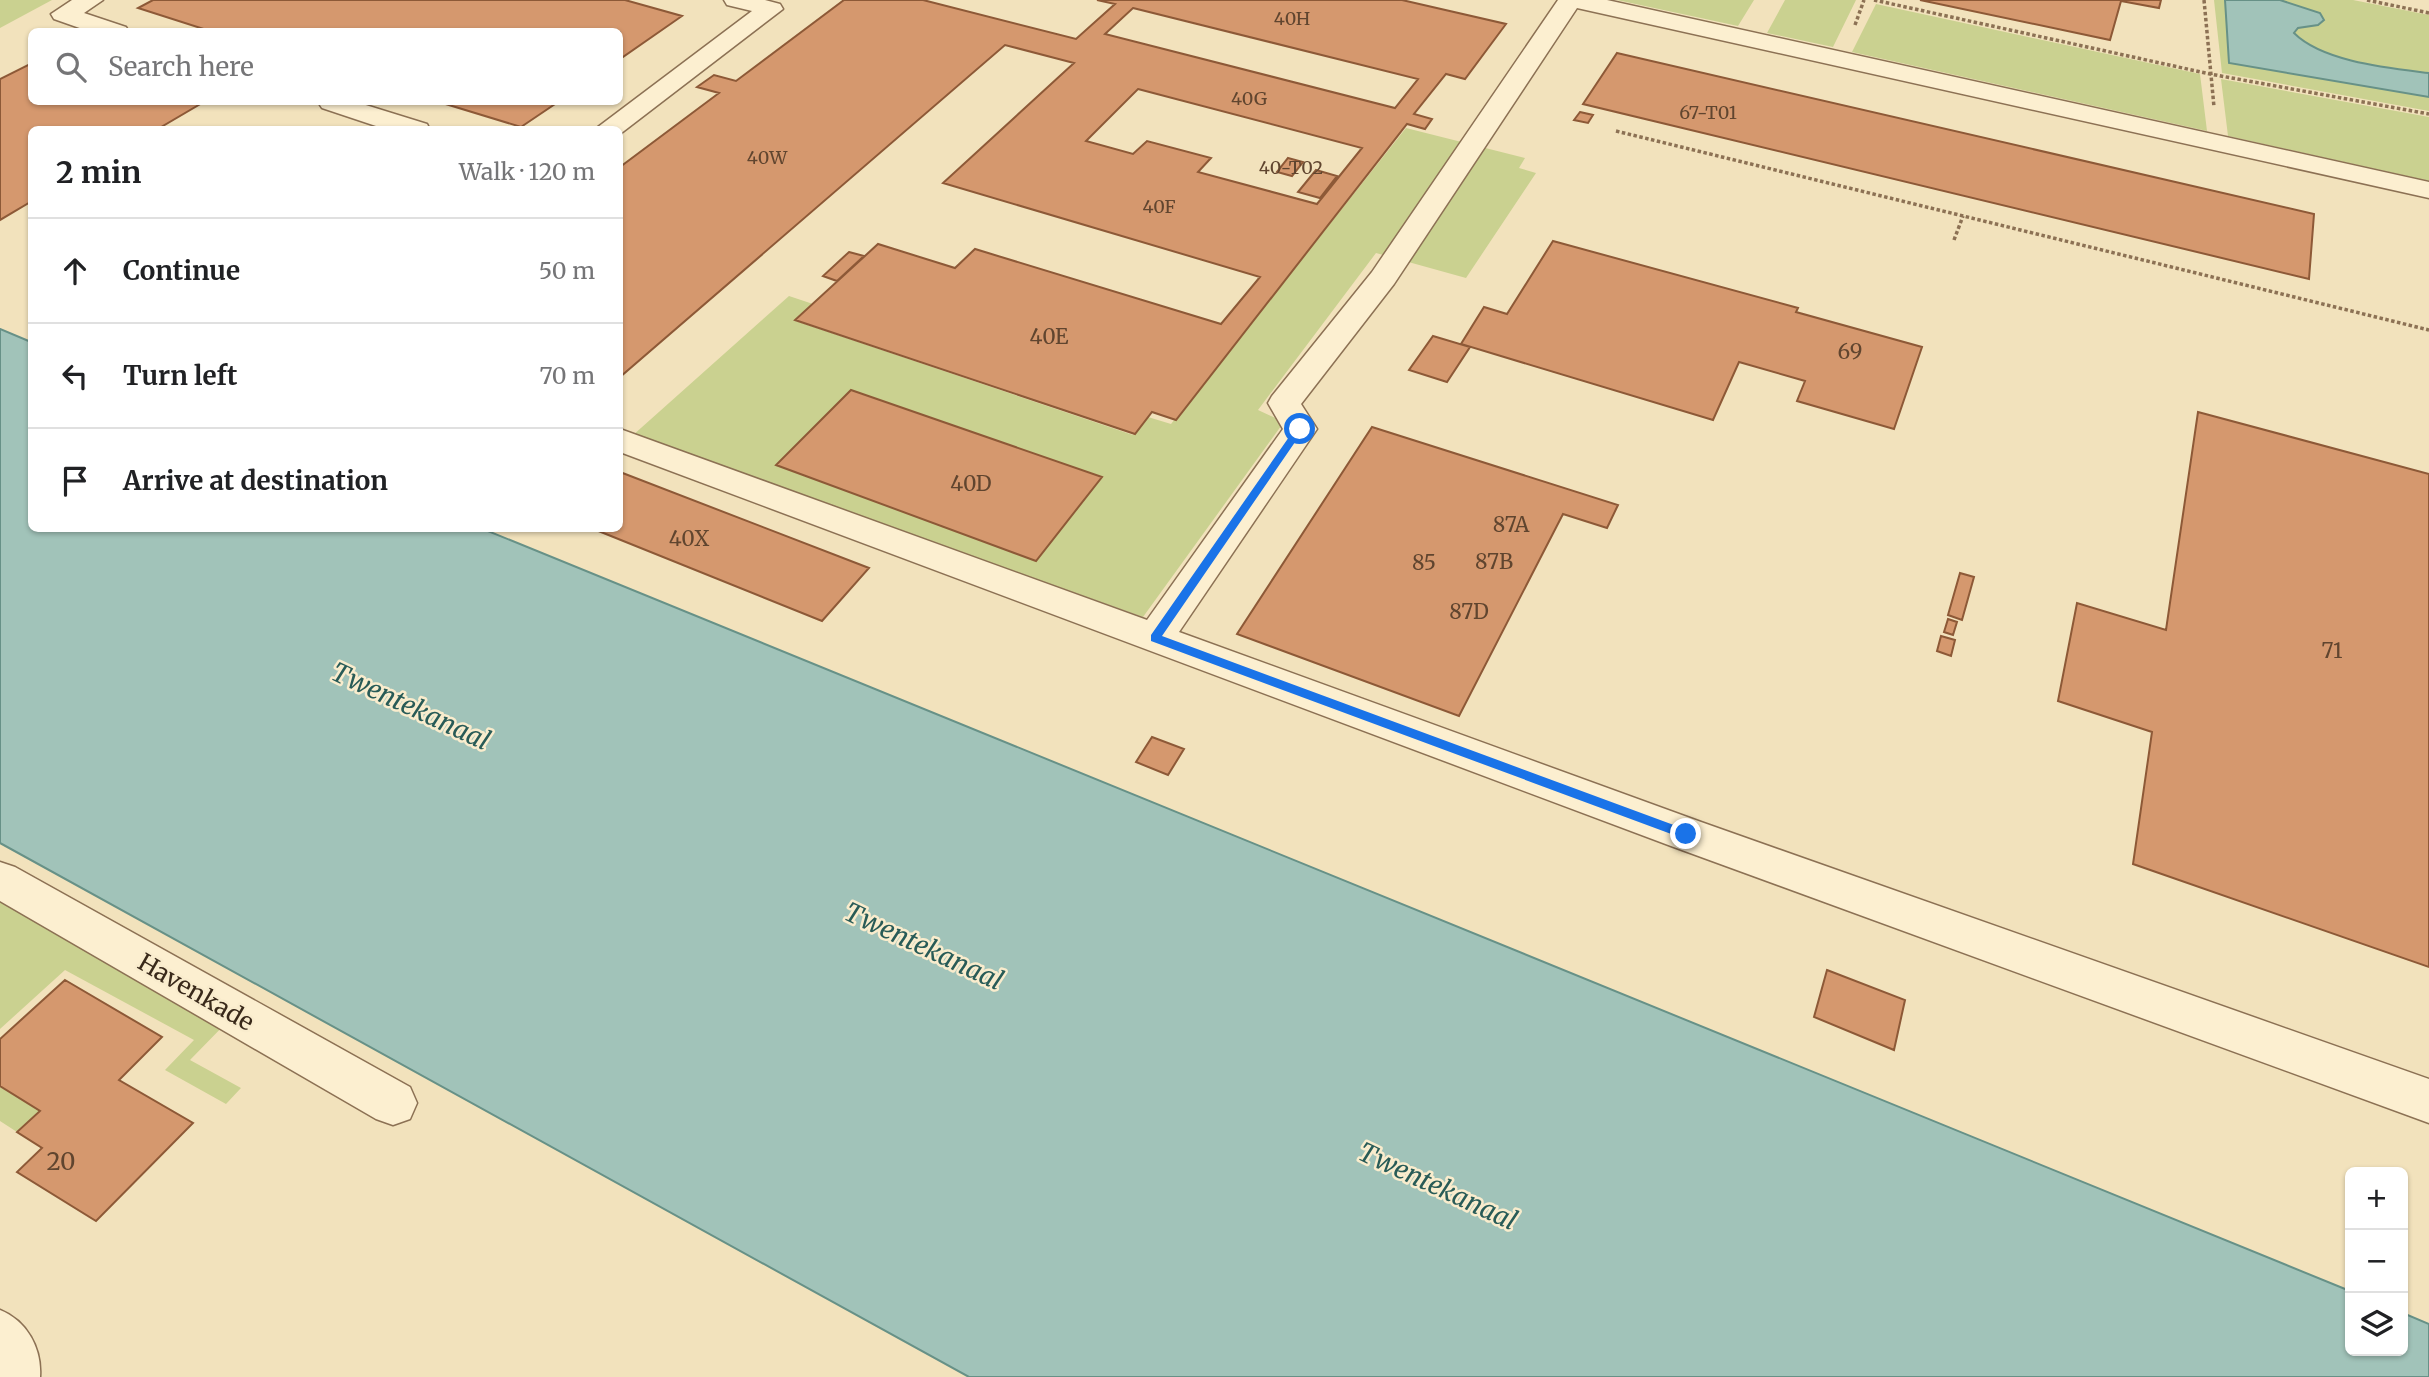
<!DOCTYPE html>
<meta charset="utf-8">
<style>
:root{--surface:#fff;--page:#f6f6f6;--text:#202124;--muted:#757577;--line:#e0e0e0}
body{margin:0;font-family:Merriweather,serif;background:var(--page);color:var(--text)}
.controls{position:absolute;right:21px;bottom:21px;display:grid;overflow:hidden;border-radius:10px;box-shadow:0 2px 5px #0004}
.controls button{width:63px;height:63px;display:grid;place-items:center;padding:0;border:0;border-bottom:2px solid var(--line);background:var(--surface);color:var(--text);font:35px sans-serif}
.stop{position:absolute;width:21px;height:21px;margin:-16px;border:5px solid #1a73e8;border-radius:50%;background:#fff}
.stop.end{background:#1a73e8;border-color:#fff;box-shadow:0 2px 7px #0008}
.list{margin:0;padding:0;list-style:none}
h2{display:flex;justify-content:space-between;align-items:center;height:91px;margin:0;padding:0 28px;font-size:30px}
h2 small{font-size:23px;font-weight:400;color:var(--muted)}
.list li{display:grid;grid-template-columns:46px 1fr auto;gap:21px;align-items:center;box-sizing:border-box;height:105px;padding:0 28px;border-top:2px solid var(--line)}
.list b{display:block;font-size:26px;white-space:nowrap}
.list em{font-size:23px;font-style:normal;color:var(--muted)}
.icon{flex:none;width:38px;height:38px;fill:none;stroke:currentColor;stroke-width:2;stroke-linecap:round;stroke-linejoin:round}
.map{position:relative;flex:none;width:2429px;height:1377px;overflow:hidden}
.search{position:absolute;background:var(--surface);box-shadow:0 2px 5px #0004;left:28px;top:28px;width:595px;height:77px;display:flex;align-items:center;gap:18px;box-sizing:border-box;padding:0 24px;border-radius:10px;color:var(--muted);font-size:26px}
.panel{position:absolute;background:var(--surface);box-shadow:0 2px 5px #0004;left:28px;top:126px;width:595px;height:406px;border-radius:10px}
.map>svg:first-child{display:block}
.green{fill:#cad190}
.water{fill:#a1c3b9;stroke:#679187;stroke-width:2}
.building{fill:#d5986e;stroke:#8d5937;stroke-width:2;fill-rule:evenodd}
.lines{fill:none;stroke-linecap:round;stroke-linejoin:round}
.minor-casing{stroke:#8c7154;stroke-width:3}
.path{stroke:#8c7154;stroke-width:3.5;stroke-dasharray:3.5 2.5;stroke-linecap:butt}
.minor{fill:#fcefd0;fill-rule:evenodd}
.route{fill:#1a73e8}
.labels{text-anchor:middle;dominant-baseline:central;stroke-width:5;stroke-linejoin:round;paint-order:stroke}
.far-number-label{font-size:18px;fill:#60452f}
.number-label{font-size:21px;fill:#60452f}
.street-label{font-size:24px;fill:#39291a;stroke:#f9eccd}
.near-number-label{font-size:24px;fill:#60452f}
.water-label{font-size:26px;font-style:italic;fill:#285b57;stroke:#f9eccd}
</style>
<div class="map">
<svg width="2429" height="1377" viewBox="0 0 2429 1377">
<rect width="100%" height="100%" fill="#f2e2bc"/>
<path class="green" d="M0,0H52L0,28Z
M1617,0H1754L1738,26Z
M1785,0H1856L1833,47L1767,33Z
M2214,0H2225L2230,63L2429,97V111L2222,73Z
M2280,0H2353L2429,15V73C2385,67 2328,64 2294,33L2298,28L2318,25L2324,20L2320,13Z
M1876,4L2200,74L2207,131L1852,52Z
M2221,79L2429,117V181L2228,136Z
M1406,128L1525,158L1519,168L1536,173L1466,278L1376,253L1258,410L1284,422L1143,617L632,436L789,296L813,304L796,321L1133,435L1148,417L1171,424Z
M0,888L231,1018L190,1060L241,1088L226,1104L165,1070L194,1040L65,970L0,1029Z
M0,1087L40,1111L17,1132L0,1121Z"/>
<path class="water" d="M2225,0H2280L2320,13L2324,20L2318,25L2298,28L2294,33C2323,62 2389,68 2429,73V97L2229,63Z
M0,329L31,342L32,528L483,529L2350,1291V1351H2403V1313L2429,1324V1377H969L0,843Z"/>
<path class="building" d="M153,0H625L682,16L620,59V32H213L138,8Z
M844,0H923L1076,39L1115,4L1097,0H1402L1506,24L1465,79L1446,74L1414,114L1432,119L1425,129L1407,124L1176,420L1152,412L1135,434L795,320L878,244L955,268L975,249L1221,324L1260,277L943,183L1074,63L1005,45L620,377V167L719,93L697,87L714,75L736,81ZM1133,8L1418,79L1395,108L1105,34ZM1138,89L1362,148L1317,204L1198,172L1211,158L1147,141L1133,154L1086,141Z
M1920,0H2161L2159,8L2121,1L2110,40Z
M1617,53L2314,214L2309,279L1583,104Z
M32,63V102L202,103L156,130H32V201L0,220V79Z
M439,102H558L521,127Z
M1580,112L1593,115L1588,123L1574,120Z
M1288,158L1303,162L1292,176L1277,172Z
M1316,170L1337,176L1320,198L1298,192Z
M1553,241L1798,308L1796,312L1922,347L1894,429L1797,401L1805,381L1739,362L1713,420L1461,344L1484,307L1507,314Z
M849,252L864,256L837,281L823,276Z
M1433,336L1470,347L1447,382L1409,370Z
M851,390L1102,477L1036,561L776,465Z
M2198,412L2429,474V967L2133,864L2152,732L2058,701L2077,603L2166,630Z
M1372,427L1618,505L1607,528L1563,514L1459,716L1237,634Z
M620,472L869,568L822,621L591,528H620Z
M1960,573L1974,577L1962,620L1948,615Z
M1948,619L1957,622L1953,635L1944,632Z
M1941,636L1955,640L1951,656L1937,651Z
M1152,737L1184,749L1168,775L1136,762Z
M1827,970L1905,1000L1894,1050L1814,1017Z
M65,980L162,1037L119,1080L193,1123L96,1221L17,1172L42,1148L17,1132L40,1111L0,1086V1039Z"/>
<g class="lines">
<defs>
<path id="minor" d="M72,0H103L84,13L126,27L129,32H91L54,19L51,14Z
M724,0H765L780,4L783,9L620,134V130H594L752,11L727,5Z
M1558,0H1607L2429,182V198L1577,8L1394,284L1301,404L1317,429L1179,632L1701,822L2429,1079V1123L1671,846L620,452V429L1147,620L1283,429L1268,403L1272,396L1372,272Z
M318,102H356L427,124L430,130H388L322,108Z
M0,862L15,867L410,1087L417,1103L410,1119L393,1125L376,1119L0,901Z
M0,1310C27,1321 42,1348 40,1377H0Z"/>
</defs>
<use href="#minor" class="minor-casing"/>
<path class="path" d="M1874,0L2210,74L2429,114
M2204,0L2214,107
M2367,0L2429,13
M1855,25L1864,0
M1616,131L2429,330
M1954,240L1963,216"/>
<use href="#minor" class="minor"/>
</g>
<path class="route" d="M1296,427L1304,429L1162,636L1690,831V838H1682L1151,641V635Z"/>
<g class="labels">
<g class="far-number-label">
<text x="1292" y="18">40H</text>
<text x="1249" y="98">40G</text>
<text x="1708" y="112">67-T01</text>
<text x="767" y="157">40W</text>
<text x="1291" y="167">40-T02</text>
<text x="1159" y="206">40F</text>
</g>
<g class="number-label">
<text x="1049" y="336">40E</text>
<text x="1850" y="351">69</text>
<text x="971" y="483">40D</text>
<text x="1511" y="524">87A</text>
<text x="689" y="538">40X</text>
<text x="1494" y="561">87B</text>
<text x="1424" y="562">85</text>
<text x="1469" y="611">87D</text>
<text x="2332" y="650">71</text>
</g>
<g class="street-label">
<text transform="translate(196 992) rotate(30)">Havenkade</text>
</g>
<g class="near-number-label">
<text x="61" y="1161">20</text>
</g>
<g class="water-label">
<text transform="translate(411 706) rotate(25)">Twentekanaal</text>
<text transform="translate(924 946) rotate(25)">Twentekanaal</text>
<text transform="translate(1438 1186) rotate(25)">Twentekanaal</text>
</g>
</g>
</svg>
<div class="controls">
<button>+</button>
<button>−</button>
<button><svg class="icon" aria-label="layers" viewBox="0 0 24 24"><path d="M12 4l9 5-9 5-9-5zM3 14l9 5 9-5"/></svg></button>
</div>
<div class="stop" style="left:1300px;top:429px"></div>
<div class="stop end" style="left:1686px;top:834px"></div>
<div class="search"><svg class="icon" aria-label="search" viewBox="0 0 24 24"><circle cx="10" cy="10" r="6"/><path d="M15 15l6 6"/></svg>Search here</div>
<section class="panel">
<h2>2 min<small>Walk · 120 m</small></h2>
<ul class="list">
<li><svg class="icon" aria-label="ahead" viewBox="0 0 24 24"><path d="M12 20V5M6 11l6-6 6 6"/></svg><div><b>Continue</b></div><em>50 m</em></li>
<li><svg class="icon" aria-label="left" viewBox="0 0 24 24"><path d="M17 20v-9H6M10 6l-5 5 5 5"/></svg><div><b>Turn left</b></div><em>70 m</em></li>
<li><svg class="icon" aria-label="arrive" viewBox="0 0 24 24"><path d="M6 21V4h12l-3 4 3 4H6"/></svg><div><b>Arrive at destination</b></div></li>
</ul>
</section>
</div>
